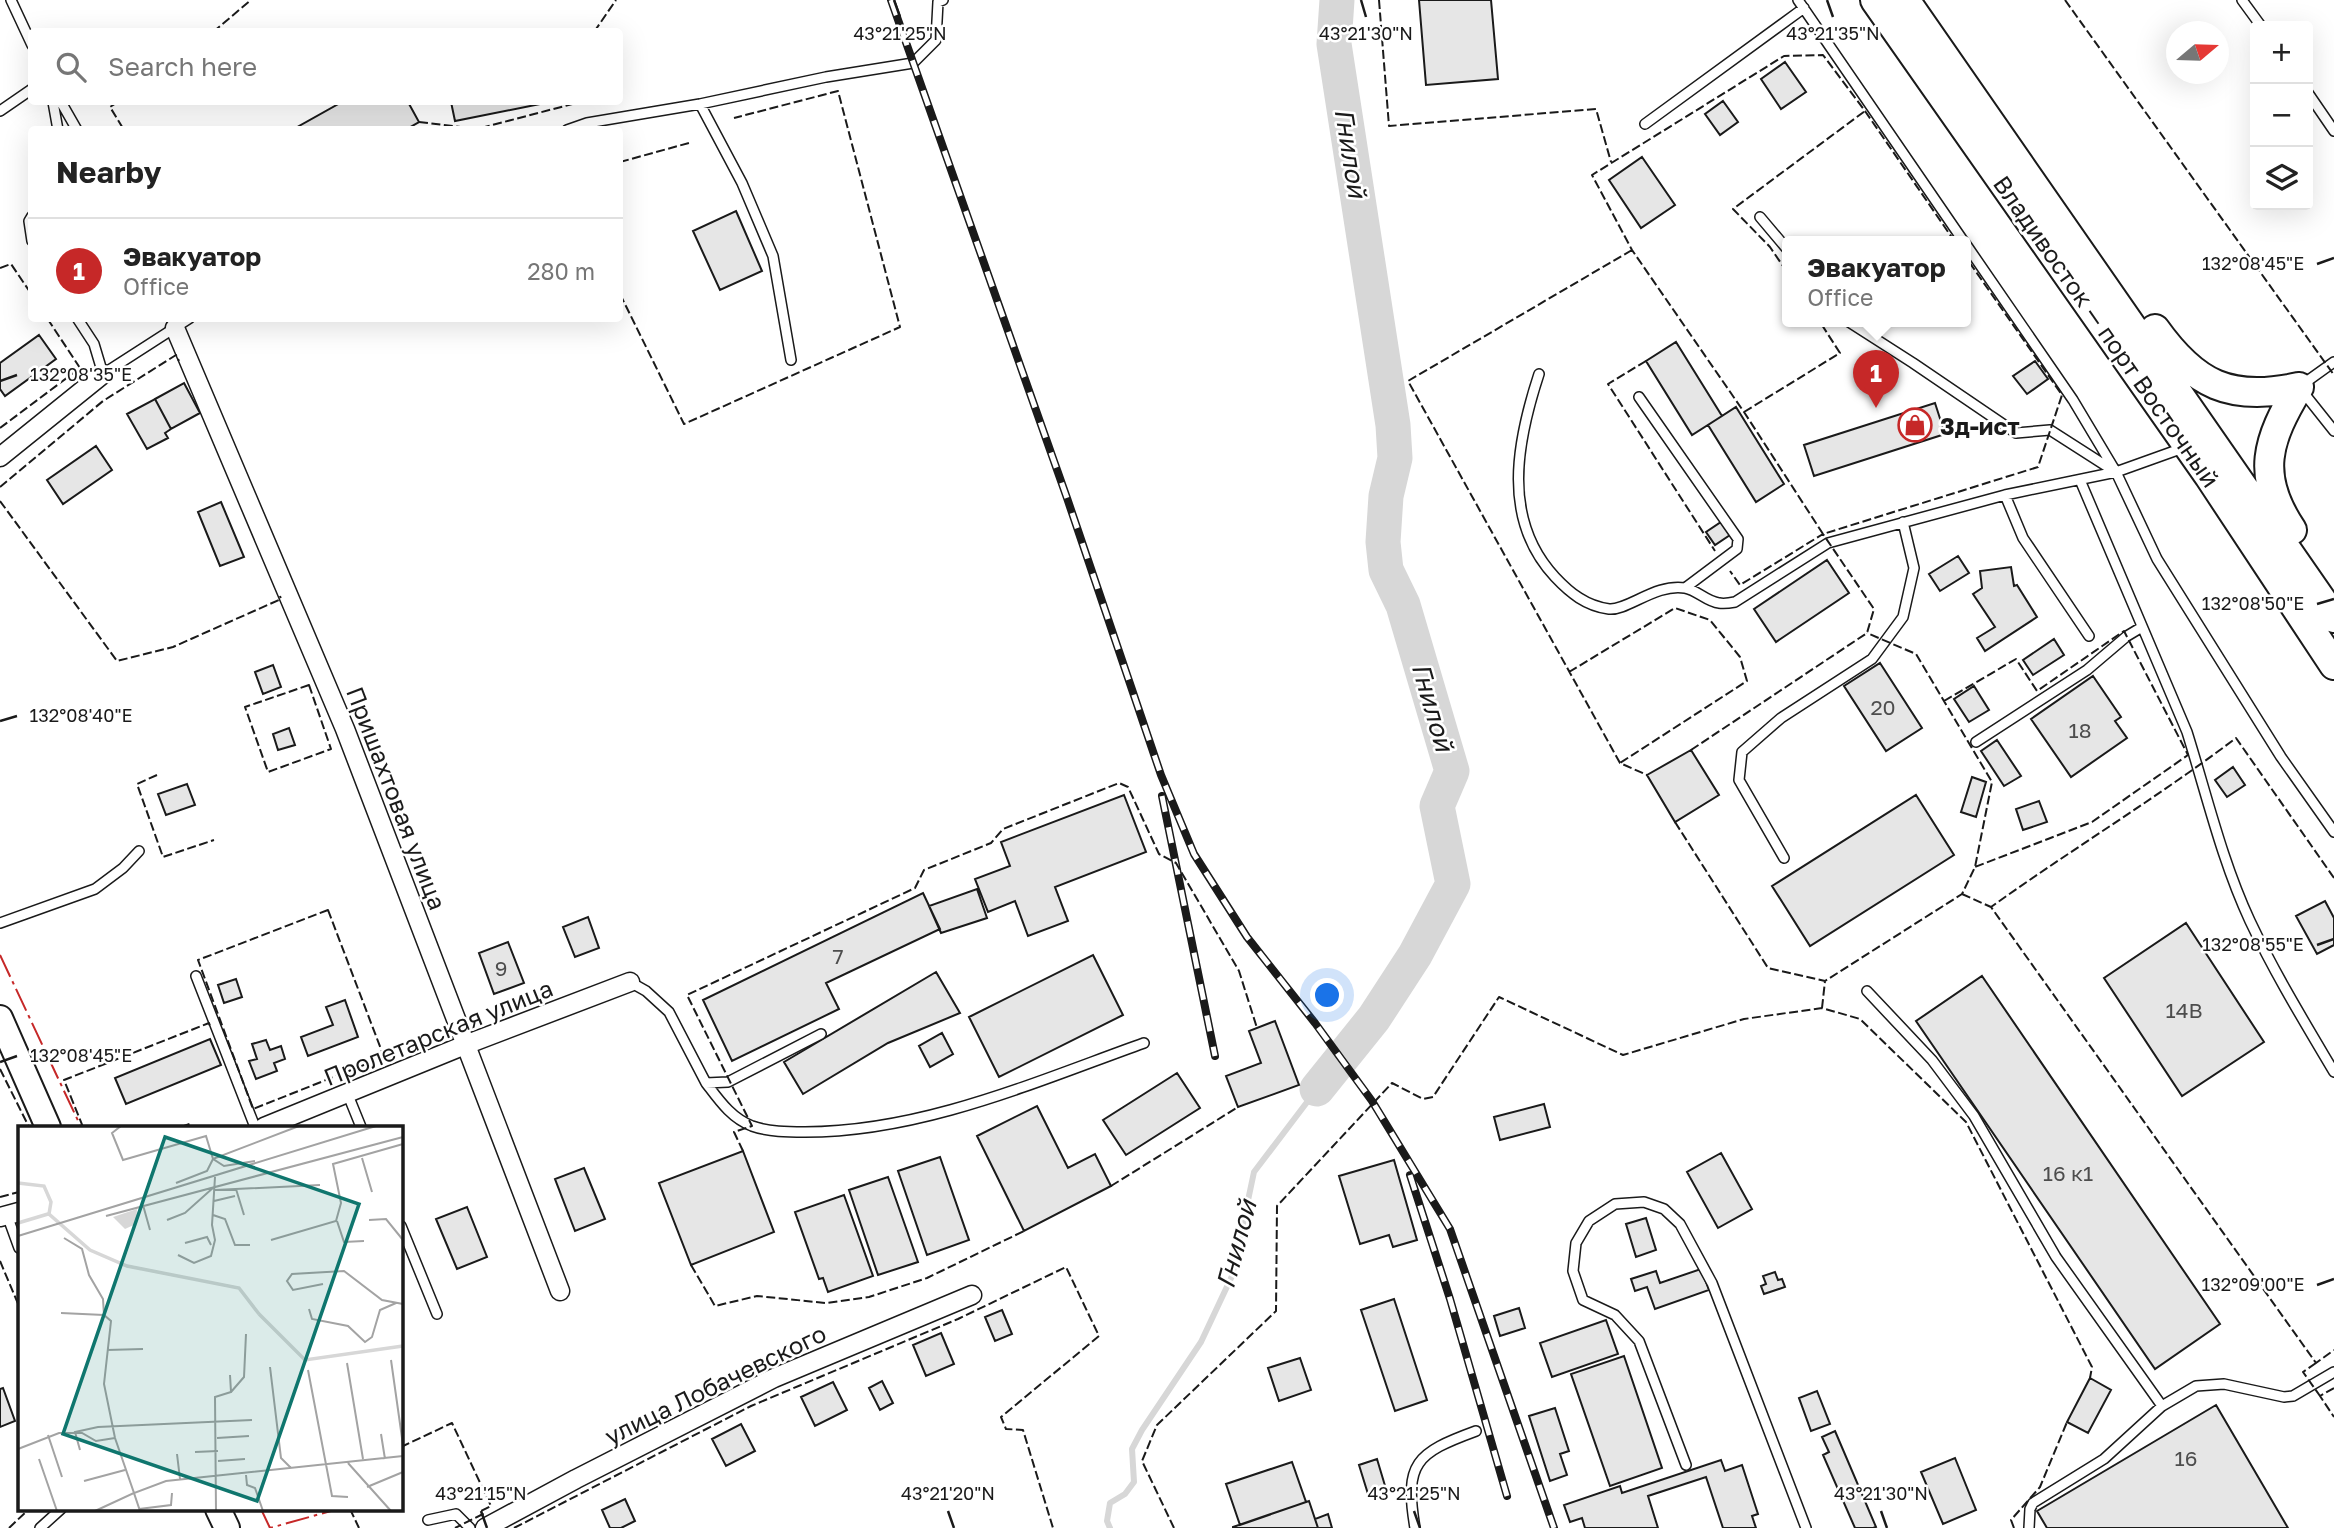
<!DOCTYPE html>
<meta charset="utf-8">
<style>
:root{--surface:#fff;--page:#f6f6f6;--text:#222;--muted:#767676;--line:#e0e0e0;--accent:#c62828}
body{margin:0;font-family:"Golos Text",sans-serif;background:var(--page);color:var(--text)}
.controls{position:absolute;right:21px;top:21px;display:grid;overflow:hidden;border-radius:7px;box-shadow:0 7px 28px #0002}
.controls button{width:63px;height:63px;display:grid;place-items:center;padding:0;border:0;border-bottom:2px solid var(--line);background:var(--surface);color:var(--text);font:35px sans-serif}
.compass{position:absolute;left:2166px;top:21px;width:63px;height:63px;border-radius:50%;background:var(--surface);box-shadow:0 7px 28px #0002;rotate:71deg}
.you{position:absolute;left:1328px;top:996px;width:24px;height:24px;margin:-18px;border:5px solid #fff;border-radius:50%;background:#1a73e8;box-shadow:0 0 0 10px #1a73e833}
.badge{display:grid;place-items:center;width:46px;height:46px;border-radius:50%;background:var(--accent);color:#fff;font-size:23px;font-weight:700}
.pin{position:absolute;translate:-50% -58px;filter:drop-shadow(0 2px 4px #0008)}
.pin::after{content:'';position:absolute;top:37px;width:24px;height:21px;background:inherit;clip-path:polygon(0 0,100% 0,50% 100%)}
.popup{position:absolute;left:1782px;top:236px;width:189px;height:91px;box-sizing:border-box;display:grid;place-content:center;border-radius:7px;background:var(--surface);filter:drop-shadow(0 2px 5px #0005);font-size:23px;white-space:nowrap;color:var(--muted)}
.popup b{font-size:26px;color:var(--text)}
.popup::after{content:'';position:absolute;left:50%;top:100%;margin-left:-14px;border:14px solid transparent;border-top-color:var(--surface)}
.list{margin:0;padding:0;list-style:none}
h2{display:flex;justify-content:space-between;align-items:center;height:91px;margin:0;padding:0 28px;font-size:30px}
h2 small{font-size:23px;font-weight:400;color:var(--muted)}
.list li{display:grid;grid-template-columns:46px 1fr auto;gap:21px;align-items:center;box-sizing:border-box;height:105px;padding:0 28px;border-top:2px solid var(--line)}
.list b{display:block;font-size:26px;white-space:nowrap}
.list p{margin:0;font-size:23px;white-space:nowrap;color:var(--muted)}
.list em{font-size:23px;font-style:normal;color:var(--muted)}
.icon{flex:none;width:38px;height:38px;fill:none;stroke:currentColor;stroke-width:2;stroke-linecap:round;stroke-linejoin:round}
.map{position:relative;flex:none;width:2334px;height:1528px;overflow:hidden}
.search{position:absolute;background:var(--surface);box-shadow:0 7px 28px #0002;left:28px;top:28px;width:595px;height:77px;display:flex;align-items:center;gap:18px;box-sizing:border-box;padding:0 24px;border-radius:7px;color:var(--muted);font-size:26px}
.panel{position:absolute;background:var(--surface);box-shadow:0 7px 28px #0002;left:28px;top:126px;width:595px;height:196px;border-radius:7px}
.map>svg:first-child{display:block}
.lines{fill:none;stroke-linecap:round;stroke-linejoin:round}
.stream{stroke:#d7d7d7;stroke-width:6}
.river{stroke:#d7d7d7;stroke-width:35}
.building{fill:#e6e6e6;stroke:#1a1a1a;stroke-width:2}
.service-casing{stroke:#1a1a1a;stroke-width:12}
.minor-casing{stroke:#1a1a1a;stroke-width:21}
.secondary-casing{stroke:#1a1a1a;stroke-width:28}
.trunk-casing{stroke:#1a1a1a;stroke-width:32}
.service{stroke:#fff;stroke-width:9}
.minor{stroke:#fff;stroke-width:18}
.secondary{stroke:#fff;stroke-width:24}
.trunk{stroke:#fff;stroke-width:28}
.rail-casing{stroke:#1a1a1a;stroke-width:8}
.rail{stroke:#fff;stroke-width:5;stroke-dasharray:16;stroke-linecap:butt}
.fence{stroke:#1a1a1a;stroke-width:2;stroke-dasharray:9 3.5;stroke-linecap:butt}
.power{stroke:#c62828;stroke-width:2;stroke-dasharray:24 5 3.5 5;stroke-linecap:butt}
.ticks{fill:none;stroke:#1a1a1a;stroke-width:2.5}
.labels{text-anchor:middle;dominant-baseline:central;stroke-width:5;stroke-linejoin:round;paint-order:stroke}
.number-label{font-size:21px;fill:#4d4d4d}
.street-label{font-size:24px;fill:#1a1a1a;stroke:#fff}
.poi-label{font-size:24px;font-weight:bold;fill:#1a1a1a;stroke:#fff;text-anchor:start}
.water-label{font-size:26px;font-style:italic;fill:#1a1a1a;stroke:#fff}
.inset-river{fill:none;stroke:#d7d7d7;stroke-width:3.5}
.inset-road{fill:none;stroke:#a3a3a3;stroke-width:2}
.view{fill:#0f766e;fill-opacity:0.15;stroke:#0f766e;stroke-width:3.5}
.inset-edge{fill:none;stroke:#1a1a1a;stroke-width:3.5}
.ticks-label{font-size:18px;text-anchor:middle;fill:#1a1a1a;stroke:#fff;stroke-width:5;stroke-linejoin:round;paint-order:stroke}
</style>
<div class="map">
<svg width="2334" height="1528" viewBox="0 0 2334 1528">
<rect width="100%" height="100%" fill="#fff"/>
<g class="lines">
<path class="stream" d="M1110,1528L1107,1521L1110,1503L1125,1494L1134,1482L1132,1449L1142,1430L1201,1342L1232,1276L1254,1172L1317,1089"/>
<path class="river" d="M1317,1089L1374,1018L1415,955L1453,884L1437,806L1452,771L1403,605L1386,570L1383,542L1386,496L1395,458L1393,425L1334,44L1337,0"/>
</g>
<path class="building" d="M1419,0H1491L1498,79L1426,85Z
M1785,62L1806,92L1781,109L1761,79Z
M1723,101L1738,122L1720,135L1705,114Z
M342,102H408L419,122L405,130H292Z
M451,102H550L455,121Z
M1642,157L1675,205L1641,228L1609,180Z
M736,211L762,271L720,290L693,231Z
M39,335L56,359L5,396L0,389V363Z
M1676,342L1722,416L1692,435L1646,361Z
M2035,361L2048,379L2027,394L2013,376Z
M184,383L200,413L171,429L155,399Z
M155,399L171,429L165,433L168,438L147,449L127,414Z
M1935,403L1945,434L1814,476L1804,445Z
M1736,407L1784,484L1756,502L1708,425Z
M96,446L112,470L63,504L47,480Z
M221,502L244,557L220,566L198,512Z
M1721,522L1730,535L1715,545L1706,532Z
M1958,556L1969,573L1940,591L1929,574Z
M1827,560L1849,593L1776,642L1754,609Z
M2011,567L2014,586L2017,585L2037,617L1985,651L1977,638L1995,627L1973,594L1982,588L1980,571Z
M2054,639L2064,655L2033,675L2023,660Z
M1880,663L1922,728L1886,751L1844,686Z
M273,665L281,687L263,694L255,672Z
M2093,676L2121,717L2115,721L2127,738L2071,777L2031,719Z
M1974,686L1989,710L1969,722L1954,699Z
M289,728L295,745L278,750L273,734Z
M1997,740L2021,776L2004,786L1981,751Z
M1691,750L1719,795L1675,822L1647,775Z
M2233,767L2245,785L2227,797L2215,780Z
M1972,777L1986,782L1976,817L1961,812Z
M187,784L195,805L166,815L158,794Z
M1124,795L1146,852L1055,887L1068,921L1028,936L1015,901L988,912L975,879L1010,866L1001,842Z
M1916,795L1954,855L1810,946L1772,886Z
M2039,801L2047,822L2023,830L2016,809Z
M977,889L987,918L941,933L929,906Z
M923,893L940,929L826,983L839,1009L732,1061L703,1000Z
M2325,901L2334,918V945L2317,954L2296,916Z
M588,917L599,948L575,957L563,927Z
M2186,923L2264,1042L2182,1096L2104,978Z
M508,942L524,983L494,994L479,953Z
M1093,955L1123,1015L999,1077L969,1017Z
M936,972L960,1013L888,1043L803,1094L784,1062Z
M1982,976L2220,1324L2155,1369L1916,1021Z
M236,979L242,997L224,1003L218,985Z
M345,1000L358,1037L308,1056L301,1037L333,1025L326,1007Z
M1275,1021L1299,1085L1238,1107L1226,1076L1261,1063L1249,1031Z
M942,1033L953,1054L930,1067L919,1046Z
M210,1039L221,1065L126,1104L115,1078Z
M266,1040L270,1050L281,1046L285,1059L274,1063L277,1071L256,1079L249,1061L257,1059L252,1044Z
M1177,1073L1200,1108L1126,1155L1103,1120Z
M1544,1104L1550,1127L1500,1140L1494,1117Z
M1037,1106L1068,1168L1095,1154L1111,1186L1024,1231L977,1136Z
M743,1151L774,1232L691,1265L659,1183Z
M1721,1153L1752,1209L1718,1228L1687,1172Z
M940,1157L969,1240L927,1255L898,1171Z
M1394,1160L1417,1240L1393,1247L1389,1235L1360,1244L1339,1176Z
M584,1168L605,1219L575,1231L555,1179Z
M888,1177L918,1262L878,1275L849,1190Z
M844,1195L873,1276L828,1292L823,1278L819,1279L795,1212Z
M467,1207L487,1257L457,1269L436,1219Z
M1646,1218L1656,1250L1636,1257L1626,1224Z
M1701,1269L1709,1290L1655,1309L1647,1287L1635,1291L1631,1279L1656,1271L1660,1283Z
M1775,1272L1778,1280L1782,1279L1785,1287L1764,1294L1761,1286L1766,1284L1763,1276Z
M1394,1299L1427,1400L1395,1411L1361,1310Z
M1519,1308L1525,1328L1500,1336L1494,1316Z
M1002,1310L1012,1334L995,1341L985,1317Z
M1606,1320L1618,1354L1552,1377L1540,1343Z
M941,1333L954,1364L926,1376L913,1345Z
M1624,1356L1662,1468L1610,1486L1571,1374Z
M1300,1358L1311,1390L1279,1401L1268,1368Z
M2090,1378L2111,1390L2088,1433L2067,1422Z
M882,1381L893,1403L880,1410L869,1388Z
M833,1382L847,1410L815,1426L801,1397Z
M3,1388L15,1421L0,1427V1389Z
M1817,1391L1830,1424L1811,1431L1799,1398Z
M2216,1405L2288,1528H2047L2037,1511Z
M1555,1408L1569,1451L1560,1454L1567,1475L1550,1481L1529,1416Z
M741,1424L755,1451L726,1466L712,1439Z
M1835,1431L1876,1527L1873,1528H1855L1823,1455L1829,1452L1822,1437Z
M1955,1458L1976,1510L1943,1524L1921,1472Z
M1377,1459L1386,1489L1368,1494L1359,1465Z
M1721,1460L1725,1471L1742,1465L1758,1514L1752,1516L1756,1528H1723L1706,1477L1648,1496L1658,1528H1585L1582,1518L1570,1522L1564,1505L1620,1486L1622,1493Z
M1292,1462L1306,1502L1240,1525L1226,1484Z
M625,1499L635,1521L621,1528H610L602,1510Z
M1309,1501L1318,1528H1233V1527Z
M1328,1514L1332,1528H1318L1315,1519Z"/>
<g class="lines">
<defs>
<path id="service" d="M11,0L32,45
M1798,0L1964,242
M2242,0L2261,26
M2308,93L2334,131
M53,102L58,130
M61,102L77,130
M700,104L742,183L773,256L791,360
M0,111L32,89
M1645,124L1804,8
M567,130L587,123L700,104L826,77L913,63L936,40L938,2L943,0
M32,216L29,221L32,241
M1760,217L1787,249
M1965,243L2073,400L2116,472L2157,559L2281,757L2334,832
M77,318L94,344L103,374L190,318
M1849,322L1913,363L2016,433L2050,430L2114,471
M2334,362L2299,387L2334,431
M1539,374C1517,441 1501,519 1555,577C1570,593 1586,606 1609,609C1627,611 1656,583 1685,588C1697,590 1707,602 1719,603C1724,604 1730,603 1735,602L1828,543L2005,495L2116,472L2183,448
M1639,397L1738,539L1737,549L1685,588
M2080,480L2187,732C2207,796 2222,861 2250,921C2275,974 2305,1023 2334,1072
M2005,495L2023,538L2089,636
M1976,742L2087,670L2127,636L2142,627
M1784,858L1739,780L1742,752L1781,718L1872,659L1903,617L1914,568L1903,522
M0,923L95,889L123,868L139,851
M196,976L255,1127
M630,982L646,991L669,1012L706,1083L728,1082L821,1034
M1867,991L1932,1060L1974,1116L2056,1257L2162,1406L2196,1386L2224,1384L2284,1397L2293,1396L2334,1372
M706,1083C719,1100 731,1118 752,1126C769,1132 788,1132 805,1132C922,1132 1035,1082 1144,1043
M348,1095L361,1127
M7,1215L19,1248
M401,1226L437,1314
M1686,1465L1639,1341L1615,1315L1583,1300L1573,1271L1576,1243L1589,1221L1615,1204L1644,1202L1664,1209L1680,1224L1712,1283L1806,1528
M428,1520L456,1514L470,1528
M40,1528L61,1509
M1415,1528C1404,1463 1416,1453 1476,1431
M2029,1528L2030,1509L2033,1503L2104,1459L2162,1406"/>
<path id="minor" d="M175,328L345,729L560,1291
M0,457L103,374
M264,1127L465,1045L630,982
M0,1217L19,1212
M485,1528L576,1479L774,1378L972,1295"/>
<path id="secondary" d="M0,1018L48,1127
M218,1509L227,1528"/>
<path id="trunk" d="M1875,0L2209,476L2334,665
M1905,0L2334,618
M2155,329C2195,385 2230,402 2299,387
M2292,530C2255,475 2267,440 2299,387"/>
</defs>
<use href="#service" class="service-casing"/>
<use href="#minor" class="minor-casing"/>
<use href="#secondary" class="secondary-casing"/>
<use href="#trunk" class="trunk-casing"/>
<use href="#service" class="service"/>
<use href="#minor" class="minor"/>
<use href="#secondary" class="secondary"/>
<use href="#trunk" class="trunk"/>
<defs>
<path id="rail" d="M891,0L1067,498L1161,775L1194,854L1247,937L1315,1023L1372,1101L1450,1229L1554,1528
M1162,796L1215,1056
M1410,1175L1450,1299L1507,1496"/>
</defs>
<use href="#rail" class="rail-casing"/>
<use href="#rail" class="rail"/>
<path class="fence" d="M1379,0L1389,126L1596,109L1611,162
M2065,0L2334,375
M213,32L251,0
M594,32L616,0
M118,102L110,107L124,130
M419,122L477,129L580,102
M620,162L689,143
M1955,242L1865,111L1823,55L1784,56L1592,175L1632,250L1744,412L1823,534L2038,467L2062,395L1965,256
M1632,250L1408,381L1620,763L1647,775
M0,268L11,264L32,295
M1787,272L1770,247L1733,209L1865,111
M620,294L684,424L900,327L838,91L734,118
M1646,361L1608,384L1715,551
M1744,412L1840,353L1820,322
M0,428L80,368L47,318
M0,487L103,401L176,355L179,361
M0,501L117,661L173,647L281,599L280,596
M1569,672L1675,608L1710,620L1740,657L1747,681L1620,763
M309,685L331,749L268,772L245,707Z
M1944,701L2016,659L2037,691L2124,631L2188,755L2092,822L1975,867
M1691,750L1867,633L1874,609L1823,534L1740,585L1730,571
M157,775L137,784L163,857L214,840
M1675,822L1768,968L1825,981L1962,894L1975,867L1992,782L1916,654L1867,633
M2334,878L2236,738C2157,798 2072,849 1991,907L2316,1363L2334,1350
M1962,894L1991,907
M328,910L384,1057L253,1109L198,960Z
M1822,1008L1825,981
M0,1069L29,1127
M83,1127L64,1080L209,1023L210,1026
M181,1127L192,1123
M743,1151L734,1132L752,1126L687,995L915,888L924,870L991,843L1003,829L1119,783L1128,787L1159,854L1176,863L1239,971L1257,1028
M1111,1186L1238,1107
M0,1197L19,1192
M0,1261L19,1306
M691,1265L715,1306L757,1296L826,1303L869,1297L927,1278L1024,1231
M2316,1363L2303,1372L2320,1396
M2334,1388L2320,1396L2334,1417
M401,1447L452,1423L491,1506L481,1511L483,1514L455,1528
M350,1509L359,1528
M9,1528L29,1509
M514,1528L751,1406L958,1319L1066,1267L1099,1336L1001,1417L1006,1429L1023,1430L1053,1528
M1174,1528L1142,1461L1157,1425L1276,1311L1277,1206L1392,1083L1423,1099L1433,1097L1499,997L1623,1055L1744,1019L1822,1008L1860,1019L1966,1122L2092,1367L2090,1378
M2014,1528L2011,1520L2040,1487L2067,1422"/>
<path class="power" d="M0,955L81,1127
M261,1509L270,1528L338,1509"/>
</g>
<path class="ticks" d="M894,0L900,17M1361,0L1366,17M1827,0L1833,17M2317,264L2334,258M0,381L17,375M2317,604L2334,599M0,721L17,716M2317,945L2334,939M0,1062L17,1056M2317,1285L2334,1279M481,1511L487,1528M948,1511L954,1528M1414,1511L1420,1528M1881,1511L1887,1528"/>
<defs>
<symbol id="shop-ring" viewBox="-11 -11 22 22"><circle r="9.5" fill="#fff" stroke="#c62828" stroke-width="1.5"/><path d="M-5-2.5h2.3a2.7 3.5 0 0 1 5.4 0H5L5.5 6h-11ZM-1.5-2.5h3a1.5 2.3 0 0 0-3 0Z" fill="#c62828"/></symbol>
</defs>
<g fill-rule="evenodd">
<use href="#shop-ring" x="1896" y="406" width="38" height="38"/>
</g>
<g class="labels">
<g class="number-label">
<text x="1883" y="707">20</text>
<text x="2080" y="730">18</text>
<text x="838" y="956">7</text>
<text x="501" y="968">9</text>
<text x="2184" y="1010">14В</text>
<text x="2068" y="1173">16 к1</text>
<text x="2186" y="1458">16</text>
</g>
<g class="street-label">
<text transform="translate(2107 331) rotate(55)">Владивосток — порт Восточный</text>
<text transform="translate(397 798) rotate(69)">Пришахтовая улица</text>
<text transform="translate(438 1032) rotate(-22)">Пролетарская улица</text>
<text transform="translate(715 1384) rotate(-26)">улица Лобачевского</text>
</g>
<g class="poi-label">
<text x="1940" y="425">3д-ист</text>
</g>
<g class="water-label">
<text transform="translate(1351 153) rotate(81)">Гнилой</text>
<text transform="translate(1433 707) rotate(74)">Гнилой</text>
<text transform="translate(1236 1244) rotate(-75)">Гнилой</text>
</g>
</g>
<g transform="translate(18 1126)">
<rect width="385" height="385" fill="#fff"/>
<path d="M119,83L118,98L107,103L95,91Z" fill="#d7d7d7"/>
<path class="inset-river" d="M0,57L26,60L33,76L31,88L72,124L109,140L221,162L241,188M0,97L30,88M241,188L287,234L385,220"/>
<path class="inset-road" d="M103,0L94,7L105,34L188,10L195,33L281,0M344,32L354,66M158,57L189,45L195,33L206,40L237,35M218,63L226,89M197,64L302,59M196,75L217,70M125,79L132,104M195,89L207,93L217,119H232M88,90L385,11M149,94L167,87L196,61M351,94L368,93L385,114M319,95L326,116L346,115M0,110L358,0M46,112L64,123L71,149L85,173L86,189L93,195L86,258L97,312L116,367L77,385M253,114L318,95L323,77L315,38L385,18M167,117L189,111L193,119M160,129L176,137L193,130L197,114L194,99L197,51M305,158L275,164L269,155L274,148L326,145L364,174L385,178M291,183L294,193L330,200L347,216L354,211L362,184L378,177M43,187L86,189M89,224L125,223M373,234L385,319M329,237L345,333M252,241L263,332L273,342M290,244L314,370L330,371M213,266L226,251L228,208M363,308L367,333M30,309L44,351M199,312L231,310M0,323L41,307H64L78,315L97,312M62,324L57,306L80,301L234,294M177,326L200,325M159,328L162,353M21,333L39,385M200,335L227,333M330,337L373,385M228,349L229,359L237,362L245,385M66,355L107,344M349,361L385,346M121,383L153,379L154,367M122,385L116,367L148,355L385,330M198,385L197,271L213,266L212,249"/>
<path class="view" d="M147,11L341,78L239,375L45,308Z"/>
<rect width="385" height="385" class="inset-edge"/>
</g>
<g class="ticks-label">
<text x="900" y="40">43°21'25"N</text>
<text x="1366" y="40">43°21'30"N</text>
<text x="1833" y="40">43°21'35"N</text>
<text x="2253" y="270">132°08'45"E</text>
<text x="81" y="381">132°08'35"E</text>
<text x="2253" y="610">132°08'50"E</text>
<text x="81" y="722">132°08'40"E</text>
<text x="2253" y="951">132°08'55"E</text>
<text x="81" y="1062">132°08'45"E</text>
<text x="2253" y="1291">132°09'00"E</text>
<text x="481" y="1500">43°21'15"N</text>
<text x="948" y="1500">43°21'20"N</text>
<text x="1414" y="1500">43°21'25"N</text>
<text x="1881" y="1500">43°21'30"N</text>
</g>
</svg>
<div class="controls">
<button>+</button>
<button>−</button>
<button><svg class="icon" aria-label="layers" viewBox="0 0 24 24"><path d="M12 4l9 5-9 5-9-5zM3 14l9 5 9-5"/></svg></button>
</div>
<svg class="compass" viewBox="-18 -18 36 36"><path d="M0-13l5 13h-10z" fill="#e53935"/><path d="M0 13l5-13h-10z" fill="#767676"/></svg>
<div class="you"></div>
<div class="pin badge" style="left:1876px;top:408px">1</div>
<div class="popup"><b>Эвакуатор</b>Office</div>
<div class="search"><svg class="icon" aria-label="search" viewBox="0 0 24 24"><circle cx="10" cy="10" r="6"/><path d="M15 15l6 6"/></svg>Search here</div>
<section class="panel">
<h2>Nearby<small></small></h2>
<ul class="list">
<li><span class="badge">1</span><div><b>Эвакуатор</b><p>Office</p></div><em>280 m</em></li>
</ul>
</section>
</div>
